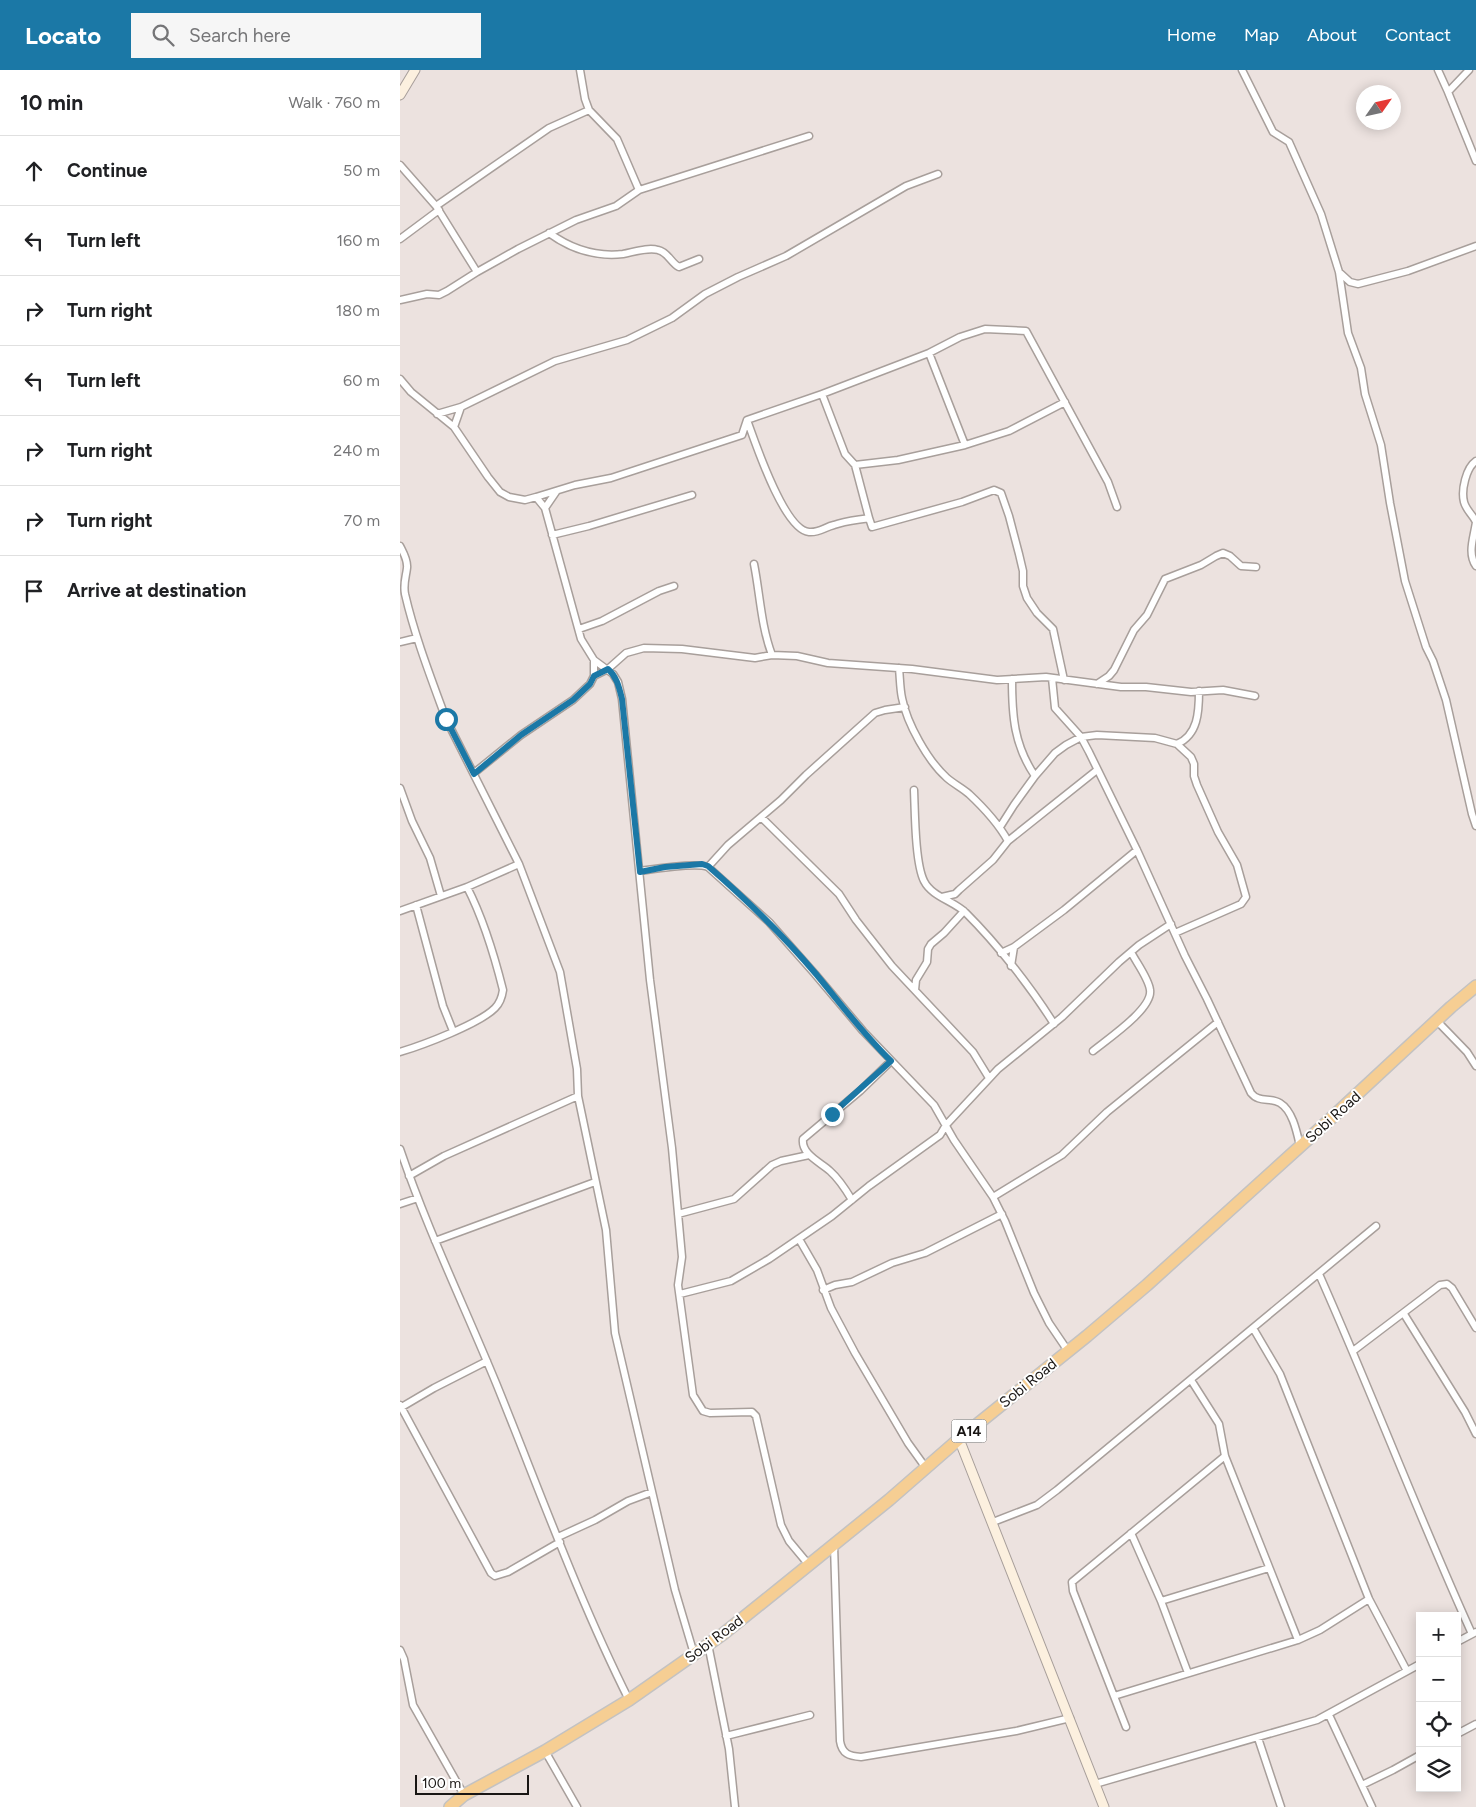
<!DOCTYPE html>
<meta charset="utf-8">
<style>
:root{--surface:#fff;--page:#f6f6f6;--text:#202124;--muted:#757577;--line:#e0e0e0;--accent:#1b78a6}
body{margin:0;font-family:Figtree,sans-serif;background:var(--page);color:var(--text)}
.controls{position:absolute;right:15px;bottom:15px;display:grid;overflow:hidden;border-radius:0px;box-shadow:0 2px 12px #0003}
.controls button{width:45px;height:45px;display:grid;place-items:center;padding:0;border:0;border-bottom:1px solid var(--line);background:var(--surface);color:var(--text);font:25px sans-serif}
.compass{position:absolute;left:956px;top:15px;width:45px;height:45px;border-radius:50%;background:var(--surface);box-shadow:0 2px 12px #0003;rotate:56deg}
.scale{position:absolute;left:15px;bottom:12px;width:114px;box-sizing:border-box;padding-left:5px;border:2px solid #191614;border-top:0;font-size:14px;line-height:18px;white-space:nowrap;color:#191614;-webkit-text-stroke:4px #fff;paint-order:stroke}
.stop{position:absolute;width:15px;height:15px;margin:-11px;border:4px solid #1b78a6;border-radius:50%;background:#fff}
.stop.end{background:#1b78a6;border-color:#fff;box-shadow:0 1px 5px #0008}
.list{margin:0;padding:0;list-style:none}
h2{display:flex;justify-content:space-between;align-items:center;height:65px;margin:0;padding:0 20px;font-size:21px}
h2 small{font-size:16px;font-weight:400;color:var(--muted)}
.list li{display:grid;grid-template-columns:32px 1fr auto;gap:15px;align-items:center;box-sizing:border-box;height:70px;padding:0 20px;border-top:1px solid var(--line)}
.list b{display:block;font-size:19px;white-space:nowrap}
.list em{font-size:16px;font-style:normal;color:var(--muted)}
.icon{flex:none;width:28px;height:28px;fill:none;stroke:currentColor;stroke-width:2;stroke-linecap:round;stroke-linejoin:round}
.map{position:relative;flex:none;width:1076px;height:1737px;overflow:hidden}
header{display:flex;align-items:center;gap:30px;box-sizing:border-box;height:70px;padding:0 25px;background:var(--accent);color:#fff}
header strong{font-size:24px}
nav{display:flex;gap:28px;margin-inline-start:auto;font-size:18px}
.search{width:350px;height:45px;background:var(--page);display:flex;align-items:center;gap:12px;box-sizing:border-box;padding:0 18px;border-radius:0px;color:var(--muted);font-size:19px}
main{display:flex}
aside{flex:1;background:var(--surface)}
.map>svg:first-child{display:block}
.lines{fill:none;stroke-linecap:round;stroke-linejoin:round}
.street-casing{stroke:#a89f9b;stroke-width:9}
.secondary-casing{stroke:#a89f9b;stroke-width:11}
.highway-casing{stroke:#c3c2c2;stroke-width:14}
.street{stroke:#fff;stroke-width:6}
.secondary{stroke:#fcf0df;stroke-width:9}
.highway{stroke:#f6ce93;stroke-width:11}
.route{stroke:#1b78a6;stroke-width:6}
.labels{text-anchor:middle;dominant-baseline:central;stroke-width:4;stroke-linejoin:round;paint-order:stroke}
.shield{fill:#fff;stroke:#5e5c5a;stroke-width:1}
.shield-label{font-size:14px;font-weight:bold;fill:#191614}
.street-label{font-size:15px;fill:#191614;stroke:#fff}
</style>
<header>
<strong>Locato</strong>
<div class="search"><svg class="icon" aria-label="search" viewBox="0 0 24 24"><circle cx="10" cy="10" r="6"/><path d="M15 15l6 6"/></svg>Search here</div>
<nav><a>Home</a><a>Map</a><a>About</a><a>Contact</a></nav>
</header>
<main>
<aside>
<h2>10 min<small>Walk · 760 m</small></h2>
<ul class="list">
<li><svg class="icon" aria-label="ahead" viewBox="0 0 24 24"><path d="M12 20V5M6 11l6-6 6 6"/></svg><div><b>Continue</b></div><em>50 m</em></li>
<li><svg class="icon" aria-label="left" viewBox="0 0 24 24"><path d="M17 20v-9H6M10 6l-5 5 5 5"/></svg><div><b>Turn left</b></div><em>160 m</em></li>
<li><svg class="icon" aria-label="right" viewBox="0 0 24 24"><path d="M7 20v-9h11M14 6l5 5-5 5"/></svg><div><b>Turn right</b></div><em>180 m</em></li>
<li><svg class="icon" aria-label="left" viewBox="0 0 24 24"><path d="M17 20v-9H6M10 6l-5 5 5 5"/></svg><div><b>Turn left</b></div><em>60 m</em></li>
<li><svg class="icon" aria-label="right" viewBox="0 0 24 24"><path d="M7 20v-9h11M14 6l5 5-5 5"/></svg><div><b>Turn right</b></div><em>240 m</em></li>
<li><svg class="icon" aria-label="right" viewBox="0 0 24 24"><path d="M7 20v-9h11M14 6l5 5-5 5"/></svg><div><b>Turn right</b></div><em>70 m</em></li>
<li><svg class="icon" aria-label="arrive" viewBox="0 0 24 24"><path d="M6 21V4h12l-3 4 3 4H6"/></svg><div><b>Arrive at destination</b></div></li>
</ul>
</aside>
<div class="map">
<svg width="1076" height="1737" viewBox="0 0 1076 1737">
<rect width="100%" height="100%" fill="#ece2df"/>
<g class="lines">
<defs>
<path id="street" d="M180,0L185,29L189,40L217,69L239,120
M842,0L873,62L889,72L921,144L939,202L948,263L961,298L965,324L981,375L990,433L1005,511L1026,577L1033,591L1046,630L1072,744L1076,756
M1038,0L1048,22
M1069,0L1048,22L1076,91
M0,95L36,136L77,202
M36,136L149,58L189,40
M149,163C171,179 196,187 223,184C234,182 248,177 258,180C268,182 271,193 279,197L299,189
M0,169L39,140
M939,202L950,212L958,214L1008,201L1076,176
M0,230L27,224L39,225L47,221L77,202L118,179L176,150L216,136L239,120L409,66
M529,283L565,375
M0,309L11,322L54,357L88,407L100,422L109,427L125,430L136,427L145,438L181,569L194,590L213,604L218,612L222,629L250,910L272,1078L282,1187L278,1215L293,1325L303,1341L310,1343L352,1342L356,1346L381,1455L389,1471L409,1495
M422,324L445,384L455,395L498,390L565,375L609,361L665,332
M37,344L61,337L155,291L227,270L272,248L305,224L338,207L386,186L506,116L538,104
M347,350C355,372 384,460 409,462C419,463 425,457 434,455C445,451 458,450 469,448L472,457L562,432L594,420L601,423L609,446L619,484L623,501V516L627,528L637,543L653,559L664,610
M54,357L61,337
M1076,391C1066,398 1061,420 1064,432C1066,440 1073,445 1076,452C1074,467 1067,483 1076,496
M455,395L469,448
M136,427L175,415L211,408L342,365L347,350L422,324L503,293L529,283L560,267L585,259L626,261L708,412L717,437
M145,438L156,422
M152,465L189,456L292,425
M0,476C3,482 8,490 7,498C6,507 3,514 5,524C15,567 31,608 46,649L119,794L160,902L177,999L178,1026L206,1160L215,1263L275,1520L294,1584
M354,494C360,524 361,556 372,585
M179,559L202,551L259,521L274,516
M0,572L17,568
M499,598C500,608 500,619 502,628C507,654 528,691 547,708C554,714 562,718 569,724C584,738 598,753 608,771
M194,606L208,599L226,583L244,578L282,579L355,588L372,585L397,586L428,593L512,599L597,610L646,607L721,617H746L791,622L823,620L855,626
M652,608L655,638L681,667L689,682L737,780L785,886L807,929L851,1023C859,1033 870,1027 880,1033C893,1041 897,1063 900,1076
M612,609C612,646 614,675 635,706
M697,614L709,606L714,600L734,560L747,545L765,509L801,495L816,486L823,483L830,486L841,496L856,497
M777,674C798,665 799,642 799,621
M74,703L121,665L173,630L190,614L194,606V590
M0,718L12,751L30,788L41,826
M514,720C515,742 515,793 524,811C532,827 554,831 566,843C597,874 631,917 654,954
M361,747L439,824L456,850L492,896L573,982L589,1008
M600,757L614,735L635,706L655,683L666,675L681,667L697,665L755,668L777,674L791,687L794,694V706L797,715L818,762L837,795L846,827L841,834L775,863
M308,797L328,775L381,730L406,705L475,643L485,640L505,637
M240,801C254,799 296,792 308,797L369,852L415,904L463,961L534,1035L554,1070L593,1127L605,1151L634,1223L649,1253L668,1281
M542,827L555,824L559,820L593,790L608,771L697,700
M16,835L43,936L53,961
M0,841L67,817L119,794
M601,883L614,877L664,840L737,780
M611,896L614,877
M515,920L516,910L527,892L528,879L531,874L544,863L564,841
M1037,951L1067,982L1076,996
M693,981C706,970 753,939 750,920C749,909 736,892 731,882
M0,982C23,975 79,954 95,938C100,933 102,927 103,920C94,884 84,850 67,817
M0,1079C27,1159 64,1235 96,1313C139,1419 178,1528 229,1630
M9,1106L44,1086L178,1026
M593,1127L662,1085L707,1042L818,952
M452,1130C446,1120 439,1109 430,1101C420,1092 401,1084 403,1069L460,1021L491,991
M0,1134L18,1128
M278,1144L334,1129L372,1095L381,1091L409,1085
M399,1169L417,1200L431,1238L455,1283L508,1373L526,1398
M35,1171L195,1112
M919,1204C972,1323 1018,1445 1072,1564
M423,1220L435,1215L452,1212L492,1193L525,1183L602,1144
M280,1224L331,1211L369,1189L432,1146L469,1116L540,1065L546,1055L598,999L662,947L719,892L739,875L771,854
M1004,1244L1065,1342L1076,1364
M853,1258L880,1304L969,1529L1007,1601
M953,1281L1040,1215L1047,1214L1052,1218L1076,1258
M791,1310L819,1354L825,1386L898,1570
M0,1335L91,1503L95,1506L108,1502L160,1472
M0,1338L34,1318L87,1291
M593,1452L637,1435L657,1420L976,1156
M731,1463L761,1531L788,1603
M158,1467L195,1450L228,1431L252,1422
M434,1475L440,1671C442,1684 449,1686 461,1687L616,1661L670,1648
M761,1531L869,1498
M1057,1572L1076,1562
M308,1574L329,1679L335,1737
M0,1580L4,1589L13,1635L64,1725
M714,1626L898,1570L920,1560L969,1529
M929,1645L972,1737
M726,1657L673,1521L672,1512L825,1386
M1057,1664L1076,1654
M326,1666L410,1645
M858,1668L881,1737
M145,1681L177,1737
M695,1714L917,1650L1020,1594
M962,1715L993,1700L1020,1685"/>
<path id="secondary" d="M0,25L15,0
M559,1369L704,1737"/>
<path id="highway" d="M50,1737L64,1725L145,1681L229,1630L323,1564L379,1519L489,1430L559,1369L687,1266L747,1215L926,1053L1051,937L1076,916"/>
</defs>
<use href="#street" class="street-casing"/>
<use href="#secondary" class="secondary-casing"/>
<use href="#highway" class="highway-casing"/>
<use href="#street" class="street"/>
<use href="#secondary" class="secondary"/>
<use href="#highway" class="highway"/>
</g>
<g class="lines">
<path class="route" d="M46,649L74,704L121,665L173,630L190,614L194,606L208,599C217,607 219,617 222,629L240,802L265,797L302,794L308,796C347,830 383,865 416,904C441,934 463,964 491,991L432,1044"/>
</g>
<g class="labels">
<rect class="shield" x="551.5" y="1349.5" width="35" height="23" rx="4"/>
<g class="shield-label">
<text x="569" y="1361">A14</text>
</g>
<g class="street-label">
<text transform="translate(933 1047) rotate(-42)">Sobi Road</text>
<text transform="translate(628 1313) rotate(-39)">Sobi Road</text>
<text transform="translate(314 1569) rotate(-37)">Sobi Road</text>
</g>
</g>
</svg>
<div class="controls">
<button>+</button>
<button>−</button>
<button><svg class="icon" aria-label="locate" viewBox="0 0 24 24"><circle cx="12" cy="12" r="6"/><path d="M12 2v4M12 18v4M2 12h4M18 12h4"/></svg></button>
<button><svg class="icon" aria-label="layers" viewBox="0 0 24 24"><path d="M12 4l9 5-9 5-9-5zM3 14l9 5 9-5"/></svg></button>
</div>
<svg class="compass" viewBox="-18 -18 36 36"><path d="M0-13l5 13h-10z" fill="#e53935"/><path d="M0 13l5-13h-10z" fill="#757577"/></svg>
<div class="scale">100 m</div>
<div class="stop" style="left:46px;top:649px"></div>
<div class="stop end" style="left:432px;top:1044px"></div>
</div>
</main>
